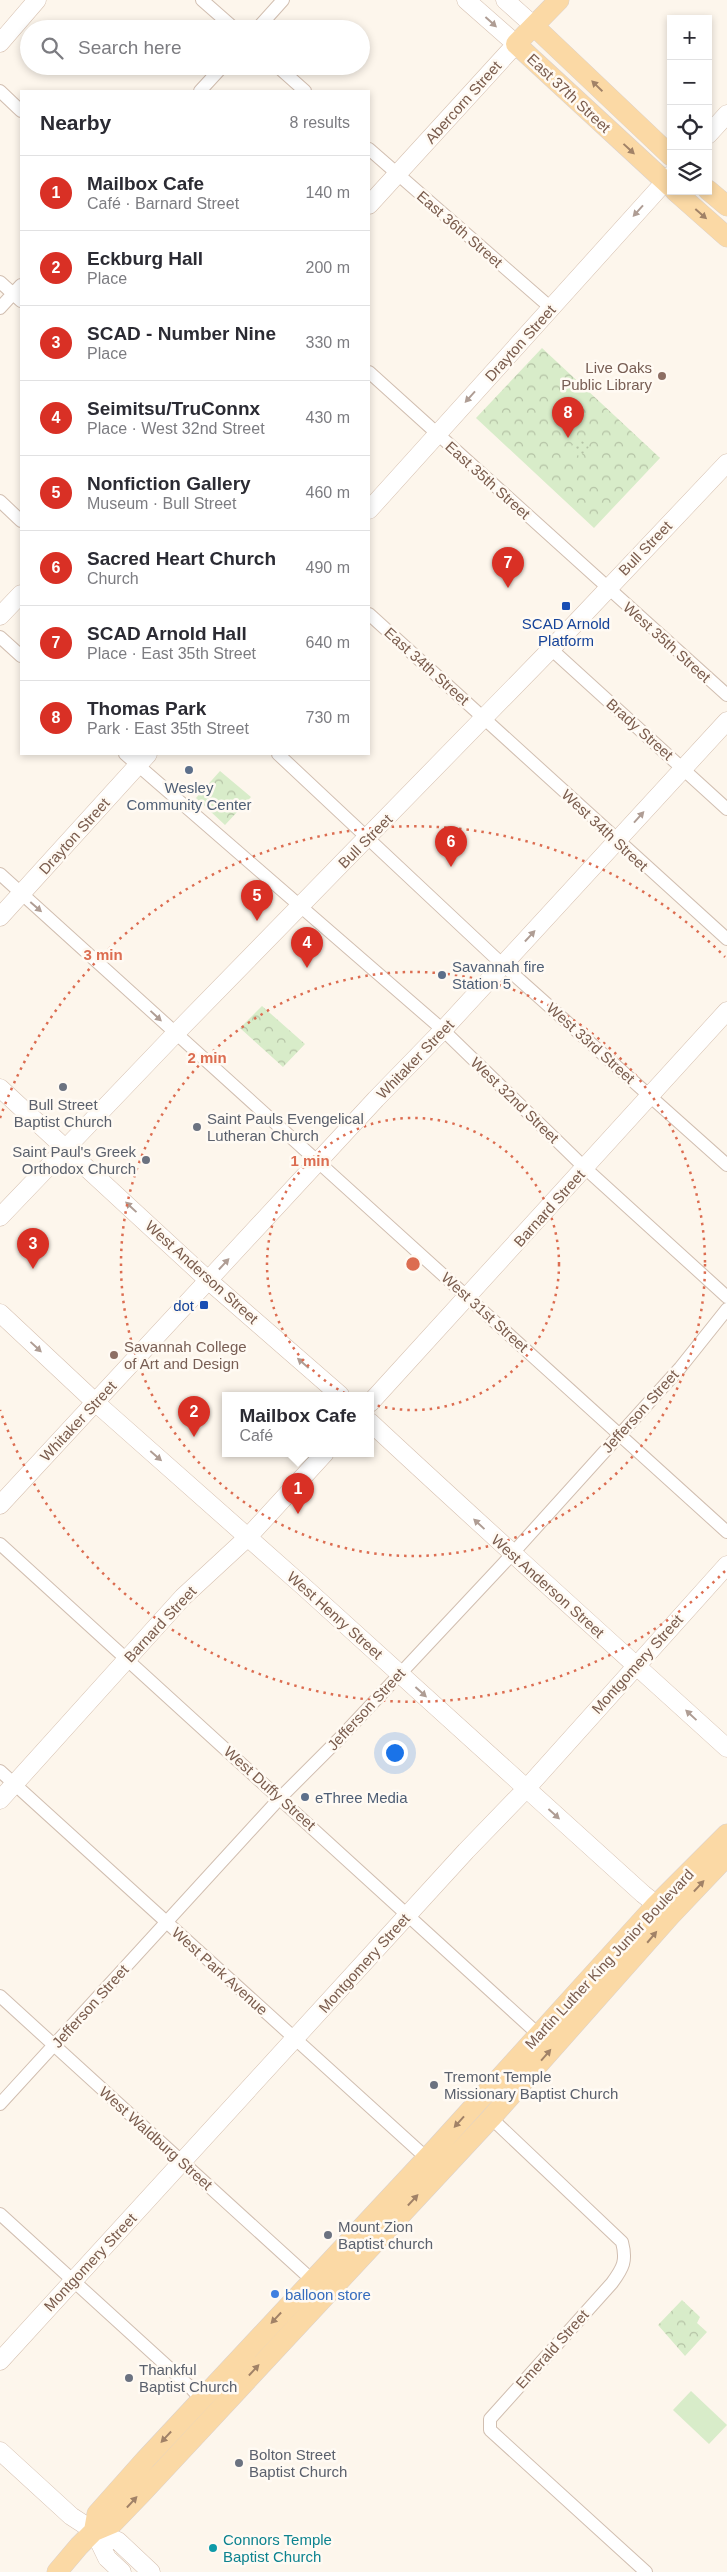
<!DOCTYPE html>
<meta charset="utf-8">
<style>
:root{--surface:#fff;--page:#f2f2f3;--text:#2b2b33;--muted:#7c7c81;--line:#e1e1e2;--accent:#d93025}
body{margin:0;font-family:Helvetica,sans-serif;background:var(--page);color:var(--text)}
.controls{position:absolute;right:15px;top:15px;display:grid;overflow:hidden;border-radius:0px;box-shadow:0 2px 8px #0003}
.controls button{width:45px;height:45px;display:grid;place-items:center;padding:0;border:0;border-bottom:1px solid var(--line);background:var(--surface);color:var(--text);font:25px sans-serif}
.you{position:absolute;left:394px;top:1752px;width:18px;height:18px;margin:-12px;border:4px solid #fff;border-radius:50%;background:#1a73e8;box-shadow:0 0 0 8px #1a73e833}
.badge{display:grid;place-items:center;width:32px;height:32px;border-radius:50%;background:var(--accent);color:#fff;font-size:16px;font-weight:700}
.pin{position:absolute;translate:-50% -41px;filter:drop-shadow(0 1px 2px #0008)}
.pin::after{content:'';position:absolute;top:26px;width:18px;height:15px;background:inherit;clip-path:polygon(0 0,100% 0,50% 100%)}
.popup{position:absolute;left:222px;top:1392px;width:152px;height:65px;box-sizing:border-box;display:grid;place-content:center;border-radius:0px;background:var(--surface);filter:drop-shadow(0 1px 4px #0005);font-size:16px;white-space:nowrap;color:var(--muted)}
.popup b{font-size:19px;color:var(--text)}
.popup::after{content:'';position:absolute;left:50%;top:100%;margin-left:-10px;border:10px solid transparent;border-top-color:var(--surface)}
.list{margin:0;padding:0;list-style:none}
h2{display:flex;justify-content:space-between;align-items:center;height:65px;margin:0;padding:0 20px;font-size:21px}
h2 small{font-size:16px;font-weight:400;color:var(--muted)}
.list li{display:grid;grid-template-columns:32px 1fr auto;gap:15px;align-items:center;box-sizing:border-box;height:75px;padding:0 20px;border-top:1px solid var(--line)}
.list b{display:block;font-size:19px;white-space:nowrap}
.list p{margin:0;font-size:16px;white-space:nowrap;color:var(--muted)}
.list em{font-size:16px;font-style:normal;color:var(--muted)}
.icon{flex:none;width:28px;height:28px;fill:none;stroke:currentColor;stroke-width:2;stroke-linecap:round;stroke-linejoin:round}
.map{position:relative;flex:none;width:727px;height:2572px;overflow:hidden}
.search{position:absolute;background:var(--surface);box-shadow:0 2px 8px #0003;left:20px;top:20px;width:350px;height:55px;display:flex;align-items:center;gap:12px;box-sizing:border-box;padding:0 18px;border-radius:28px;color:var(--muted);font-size:19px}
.panel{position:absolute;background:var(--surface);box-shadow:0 2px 8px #0003;left:20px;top:90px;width:350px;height:665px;border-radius:0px}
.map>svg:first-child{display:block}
.park{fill:url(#park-crowns)}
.garden{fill:url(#garden-dots)}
.pitch{fill:#d8ecc9}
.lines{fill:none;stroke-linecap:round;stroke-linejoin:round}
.street-casing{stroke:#d1beb0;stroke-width:14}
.secondary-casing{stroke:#d6c0b0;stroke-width:19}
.primary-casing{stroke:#dad1cd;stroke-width:21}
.street{stroke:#fff;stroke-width:12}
.secondary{stroke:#fff;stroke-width:18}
.primary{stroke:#fbd9a5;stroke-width:20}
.oneway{fill:#af9d94}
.oneway2{fill:#a18267}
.ring{fill:none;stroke:#dc6d51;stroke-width:2.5;stroke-dasharray:2.5 5}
.education-dot{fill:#8d6e63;stroke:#fffaf3;stroke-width:2}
.transit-dot{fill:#1a4fb4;stroke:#fffaf3;stroke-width:2}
.service-dot{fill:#5c6f8a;stroke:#fffaf3;stroke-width:2}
.worship-dot{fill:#6b7280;stroke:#fffaf3;stroke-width:2}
.shop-dot{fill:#3f7fe0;stroke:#fffaf3;stroke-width:2}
.culture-dot{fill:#0f9aa8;stroke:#fffaf3;stroke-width:2}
.labels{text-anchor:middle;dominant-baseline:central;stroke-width:5;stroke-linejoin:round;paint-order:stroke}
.street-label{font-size:15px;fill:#7a5c4d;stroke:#fffaf3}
.education-label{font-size:15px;fill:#785e54;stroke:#fffaf3;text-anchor:end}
.transit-label{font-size:15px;fill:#164399;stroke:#fffaf3}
.service-label{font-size:15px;fill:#4e5e75;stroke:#fffaf3;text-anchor:start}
.worship-label{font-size:15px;fill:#5b616d;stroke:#fffaf3;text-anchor:start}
.shop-label{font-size:15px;fill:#366cbe;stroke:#fffaf3;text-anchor:start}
.culture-label{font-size:15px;fill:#0d838f;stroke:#fffaf3;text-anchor:start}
.centre{fill:#dc6d51;stroke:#fffaf3;stroke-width:2.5}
.ring-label{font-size:15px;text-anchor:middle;font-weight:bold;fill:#dc6d51;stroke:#fffaf3;stroke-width:5;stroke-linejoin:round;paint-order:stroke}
</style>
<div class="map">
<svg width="727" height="2572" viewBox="0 0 727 2572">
<defs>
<pattern id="park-crowns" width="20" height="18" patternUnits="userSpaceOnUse" patternTransform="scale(1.25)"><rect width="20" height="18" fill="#d8ecc9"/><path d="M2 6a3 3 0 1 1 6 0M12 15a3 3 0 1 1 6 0" fill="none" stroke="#b4c2a5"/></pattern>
<pattern id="garden-dots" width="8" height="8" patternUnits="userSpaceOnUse" patternTransform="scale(1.25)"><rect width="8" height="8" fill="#d8ecc9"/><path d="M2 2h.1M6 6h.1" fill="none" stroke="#b4c2a5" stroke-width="1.8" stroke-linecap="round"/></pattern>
</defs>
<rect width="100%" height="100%" fill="#fdf6ec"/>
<path class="park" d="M542,348L660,458L594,528L476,418Z
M220,771L251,797L225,825L196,798Z
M262,1006L305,1044L283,1067L240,1028Z
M682,2300L700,2317L697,2323L707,2332L685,2356L658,2325Z"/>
<path class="garden" d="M579,438L589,447L580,457L570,448Z"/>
<path class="pitch" d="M691,2391L727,2425L709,2444L673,2410Z"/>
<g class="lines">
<defs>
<path id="street" d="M202,0L235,29
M257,29L283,0
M277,66L305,91
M0,91L21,111
M200,91L223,66
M369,149L551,308
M0,282L21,301
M0,308L21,285
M369,372L727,695
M0,501L21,521
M369,614L727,939
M0,637L21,656
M551,649L727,809
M125,754L443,1030L585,1168L727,1297
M278,754L503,965L727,1165
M0,874L727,1532
M0,1544L538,2034
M0,1771L431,2162
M0,1996L312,2280
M0,2104L280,1798L340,1738L503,1564L680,1368L727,1309
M491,2118L622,2242C627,2261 623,2268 612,2283L490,2419V2430L646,2572
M0,2214L190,2387L201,2399"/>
<path id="secondary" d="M505,0L534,26
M0,43L37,0
M708,135L727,114
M369,205L516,44L466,0
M369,510L671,175
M0,616L21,594
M0,917L148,754
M0,1088L208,1280L340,1395
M0,1217L175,1034L551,649L727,463
M0,1313L95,1402L304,1587L643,1894L667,1913
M370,1403L727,1011
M370,1422C488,1532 608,1640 727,1748
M0,1505L376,1099L443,1030L727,721
M0,1800L183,1597L248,1537L325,1453
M0,2361L466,1851L526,1789L727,1565
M0,2451L71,2516L94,2531L118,2541L151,2572
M94,2531L107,2558L122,2572"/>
<path id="primary" d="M559,0L516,44L671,187
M534,26L671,156
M708,190L727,206
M675,191L727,237
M94,2531L97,2514L145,2460L437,2147L656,1905L727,1834
M57,2572L79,2546L94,2531L113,2523L142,2493L491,2118L670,1916L727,1856"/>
</defs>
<use href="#street" class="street-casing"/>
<use href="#secondary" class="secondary-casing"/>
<use href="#primary" class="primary-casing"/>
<use href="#street" class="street"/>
<use href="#secondary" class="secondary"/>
<use href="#primary" class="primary"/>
</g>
<defs><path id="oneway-solid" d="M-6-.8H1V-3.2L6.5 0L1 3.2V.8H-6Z" transform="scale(1.25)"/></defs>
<g class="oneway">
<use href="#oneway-solid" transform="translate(491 22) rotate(42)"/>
<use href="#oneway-solid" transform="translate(638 211) rotate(132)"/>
<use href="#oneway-solid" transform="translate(470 397) rotate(132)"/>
<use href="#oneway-solid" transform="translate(639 817) rotate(-48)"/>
<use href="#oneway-solid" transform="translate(36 907) rotate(41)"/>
<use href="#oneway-solid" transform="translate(530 936) rotate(-47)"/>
<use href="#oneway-solid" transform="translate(156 1016) rotate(43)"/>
<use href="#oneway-solid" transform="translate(131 1207) rotate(-137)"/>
<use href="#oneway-solid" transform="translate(224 1264) rotate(-47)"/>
<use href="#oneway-solid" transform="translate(36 1347) rotate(43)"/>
<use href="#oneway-solid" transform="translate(303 1363) rotate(-139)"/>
<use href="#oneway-solid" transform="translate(156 1456) rotate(41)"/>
<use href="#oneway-solid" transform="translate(479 1524) rotate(-137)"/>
<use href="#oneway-solid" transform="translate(421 1692) rotate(42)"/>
<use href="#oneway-solid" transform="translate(691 1715) rotate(-137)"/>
<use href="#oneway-solid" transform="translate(554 1814) rotate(42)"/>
</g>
<g class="oneway2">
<use href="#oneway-solid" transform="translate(597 86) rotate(-136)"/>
<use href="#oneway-solid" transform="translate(629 149) rotate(43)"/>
<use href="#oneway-solid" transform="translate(701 214) rotate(41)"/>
<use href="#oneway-solid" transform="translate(699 1886) rotate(-47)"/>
<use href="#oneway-solid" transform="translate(652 1937) rotate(-50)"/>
<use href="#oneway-solid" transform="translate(546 2055) rotate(-49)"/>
<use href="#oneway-solid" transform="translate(459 2122) rotate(132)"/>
<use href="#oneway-solid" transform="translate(413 2200) rotate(-47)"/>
<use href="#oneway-solid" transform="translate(276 2318) rotate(133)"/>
<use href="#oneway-solid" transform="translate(254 2370) rotate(-47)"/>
<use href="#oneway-solid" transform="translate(166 2437) rotate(133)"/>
<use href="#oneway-solid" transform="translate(132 2502) rotate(-47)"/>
</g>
<g class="ring">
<circle cx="413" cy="1264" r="146"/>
<circle cx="413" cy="1264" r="292"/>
<path d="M725 1571A438 438 0 0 1 0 1410M0 1118A438 438 0 0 1 725 957"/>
</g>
<g class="education-dot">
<circle cx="662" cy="376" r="5"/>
<circle cx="114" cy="1355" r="5"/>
</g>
<g class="transit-dot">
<rect x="561" y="601" width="10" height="10" rx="2.5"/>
<rect x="199" y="1300" width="10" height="10" rx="2.5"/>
</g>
<g class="service-dot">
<circle cx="189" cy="770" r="5"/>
<circle cx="442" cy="975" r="5"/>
<circle cx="305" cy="1797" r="5"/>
</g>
<g class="worship-dot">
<circle cx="63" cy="1087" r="5"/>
<circle cx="197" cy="1127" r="5"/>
<circle cx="146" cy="1160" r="5"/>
<circle cx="434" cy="2085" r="5"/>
<circle cx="328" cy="2235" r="5"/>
<circle cx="129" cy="2378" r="5"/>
<circle cx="239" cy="2463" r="5"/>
</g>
<circle class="shop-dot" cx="275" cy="2294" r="5"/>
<circle class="culture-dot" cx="213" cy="2548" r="5"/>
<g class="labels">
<g class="street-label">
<text transform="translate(569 93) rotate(43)">East 37th Street</text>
<text transform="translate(463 102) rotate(-48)">Abercorn Street</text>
<text transform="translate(460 229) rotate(41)">East 36th Street</text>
<text transform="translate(520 343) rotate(-48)">Drayton Street</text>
<text transform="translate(488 480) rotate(42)">East 35th Street</text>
<text transform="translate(645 548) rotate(-46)">Bull Street</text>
<text transform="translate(667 642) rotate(42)">West 35th Street</text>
<text transform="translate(427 666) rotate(42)">East 34th Street</text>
<text transform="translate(640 729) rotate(42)">Brady Street</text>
<text transform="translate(605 830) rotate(43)">West 34th Street</text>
<text transform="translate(74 836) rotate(-48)">Drayton Street</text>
<text transform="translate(365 841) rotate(-45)">Bull Street</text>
<text transform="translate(591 1043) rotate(42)">West 33rd Street</text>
<text transform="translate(415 1059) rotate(-46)">Whitaker Street</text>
<text transform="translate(515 1100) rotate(44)">West 32nd Street</text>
<text transform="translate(549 1208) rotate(-48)">Barnard Street</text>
<text transform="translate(202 1272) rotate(42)">West Anderson Street</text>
<text transform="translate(485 1312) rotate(42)">West 31st Street</text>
<text transform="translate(640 1411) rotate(-48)">Jefferson Street</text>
<text transform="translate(78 1421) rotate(-47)">Whitaker Street</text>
<text transform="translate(548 1586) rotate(42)">West Anderson Street</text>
<text transform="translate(335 1615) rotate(42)">West Henry Street</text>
<text transform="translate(160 1624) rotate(-47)">Barnard Street</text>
<text transform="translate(637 1664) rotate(-48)">Montgomery Street</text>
<text transform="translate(366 1709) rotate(-47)">Jefferson Street</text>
<text transform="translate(270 1788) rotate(42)">West Duffy Street</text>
<text transform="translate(609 1959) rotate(-47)">Martin Luther King Junior Boulevard</text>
<text transform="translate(364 1963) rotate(-48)">Montgomery Street</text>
<text transform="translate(220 1971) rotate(42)">West Park Avenue</text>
<text transform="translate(90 2006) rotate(-48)">Jefferson Street</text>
<text transform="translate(156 2138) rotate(42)">West Waldburg Street</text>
<text transform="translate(90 2262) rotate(-47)">Montgomery Street</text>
<text transform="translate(552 2349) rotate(-48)">Emerald Street</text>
</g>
<g class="education-label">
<text x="652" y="367">Live Oaks<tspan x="652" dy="17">Public Library</tspan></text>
<text x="124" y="1346" text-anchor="start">Savannah College<tspan x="124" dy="17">of Art and Design</tspan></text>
</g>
<g class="transit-label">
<text x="566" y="623">SCAD Arnold<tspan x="566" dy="17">Platform</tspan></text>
<text x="194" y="1305" text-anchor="end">dot</text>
</g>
<g class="service-label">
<text x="189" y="787" text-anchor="middle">Wesley<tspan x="189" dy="17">Community Center</tspan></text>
<text x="452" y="966">Savannah fire<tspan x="452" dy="17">Station 5</tspan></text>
<text x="315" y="1797">eThree Media</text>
</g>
<g class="worship-label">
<text x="63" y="1104" text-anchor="middle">Bull Street<tspan x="63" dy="17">Baptist Church</tspan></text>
<text x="207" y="1118">Saint Pauls Evengelical<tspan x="207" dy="17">Lutheran Church</tspan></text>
<text x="136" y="1151" text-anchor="end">Saint Paul's Greek<tspan x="136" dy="17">Orthodox Church</tspan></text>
<text x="444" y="2076">Tremont Temple<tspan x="444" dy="17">Missionary Baptist Church</tspan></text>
<text x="338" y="2226">Mount Zion<tspan x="338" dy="17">Baptist church</tspan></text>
<text x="139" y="2369">Thankful<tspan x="139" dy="17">Baptist Church</tspan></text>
<text x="249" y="2454">Bolton Street<tspan x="249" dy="17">Baptist Church</tspan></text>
</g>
<g class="shop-label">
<text x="285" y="2294">balloon store</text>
</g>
<g class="culture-label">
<text x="223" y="2539">Connors Temple<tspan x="223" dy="17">Baptist Church</tspan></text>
</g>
</g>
<circle cx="413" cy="1264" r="8" class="centre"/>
<g class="ring-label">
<text x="103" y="960">3 min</text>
<text x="207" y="1063">2 min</text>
<text x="310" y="1166">1 min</text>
</g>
</svg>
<div class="controls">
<button>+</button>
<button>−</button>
<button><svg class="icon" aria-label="locate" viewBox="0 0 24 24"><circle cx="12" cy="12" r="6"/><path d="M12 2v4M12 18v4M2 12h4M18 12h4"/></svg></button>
<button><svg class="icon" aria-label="layers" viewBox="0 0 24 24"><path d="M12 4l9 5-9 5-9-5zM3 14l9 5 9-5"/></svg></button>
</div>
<div class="you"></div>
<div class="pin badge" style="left:298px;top:1514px">1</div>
<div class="popup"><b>Mailbox Cafe</b>Café</div>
<div class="pin badge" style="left:194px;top:1437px">2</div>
<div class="pin badge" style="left:33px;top:1269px">3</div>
<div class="pin badge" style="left:307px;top:968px">4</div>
<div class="pin badge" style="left:257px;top:921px">5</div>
<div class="pin badge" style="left:451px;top:867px">6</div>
<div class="pin badge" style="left:508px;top:588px">7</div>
<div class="pin badge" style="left:568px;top:438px">8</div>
<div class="search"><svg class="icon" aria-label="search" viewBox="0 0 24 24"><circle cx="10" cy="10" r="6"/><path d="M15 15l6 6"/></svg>Search here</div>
<section class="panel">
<h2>Nearby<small>8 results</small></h2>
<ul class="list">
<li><span class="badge">1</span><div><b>Mailbox Cafe</b><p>Café · Barnard Street</p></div><em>140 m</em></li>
<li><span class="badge">2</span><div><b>Eckburg Hall</b><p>Place</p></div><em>200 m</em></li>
<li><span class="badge">3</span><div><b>SCAD - Number Nine</b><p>Place</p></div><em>330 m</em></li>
<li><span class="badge">4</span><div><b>Seimitsu/TruConnx</b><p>Place · West 32nd Street</p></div><em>430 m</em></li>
<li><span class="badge">5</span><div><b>Nonfiction Gallery</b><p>Museum · Bull Street</p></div><em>460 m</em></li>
<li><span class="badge">6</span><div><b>Sacred Heart Church</b><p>Church</p></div><em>490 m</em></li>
<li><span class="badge">7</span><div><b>SCAD Arnold Hall</b><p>Place · East 35th Street</p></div><em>640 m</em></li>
<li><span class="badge">8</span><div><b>Thomas Park</b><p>Park · East 35th Street</p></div><em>730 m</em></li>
</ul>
</section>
</div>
